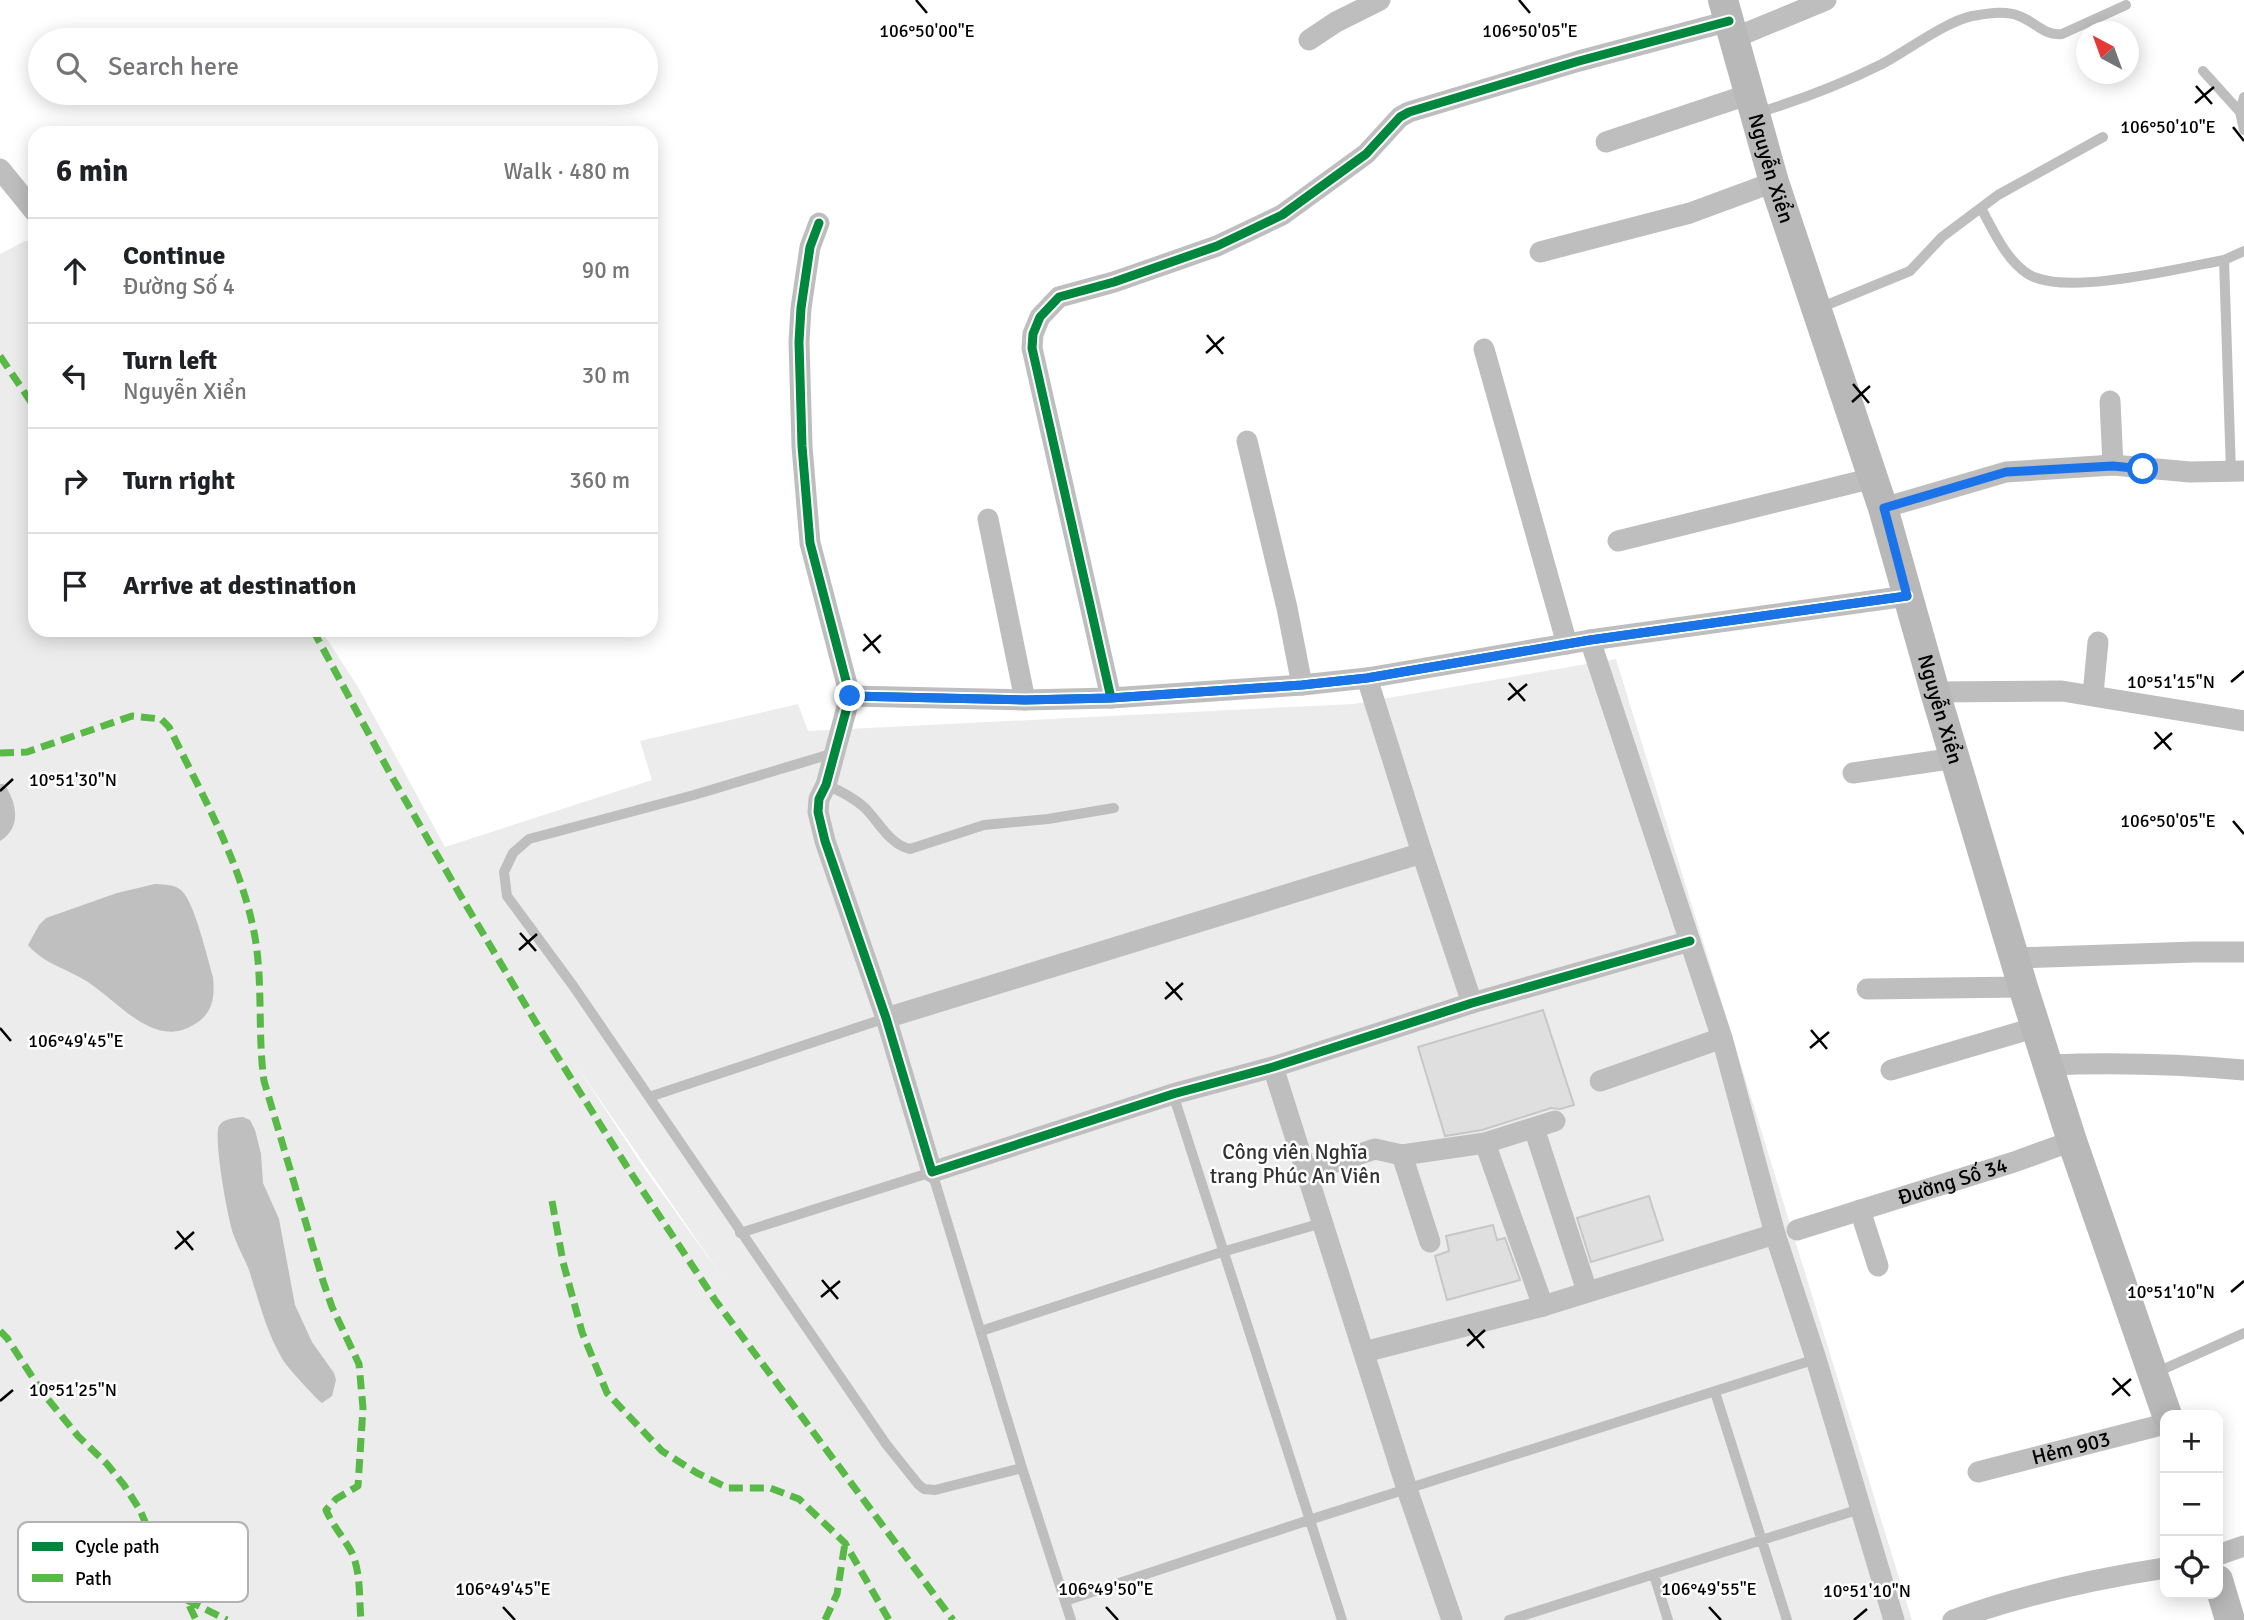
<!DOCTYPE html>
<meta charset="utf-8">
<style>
:root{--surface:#fff;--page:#f6f6f6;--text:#202124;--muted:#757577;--line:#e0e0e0}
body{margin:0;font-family:Signika,sans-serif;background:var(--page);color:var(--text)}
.controls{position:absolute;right:21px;bottom:21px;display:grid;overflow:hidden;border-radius:14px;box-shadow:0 4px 18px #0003}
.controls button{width:63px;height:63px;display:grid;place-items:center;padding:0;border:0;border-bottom:2px solid var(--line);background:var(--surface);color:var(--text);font:35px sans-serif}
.compass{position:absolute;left:2076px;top:21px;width:63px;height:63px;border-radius:50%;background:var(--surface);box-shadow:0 4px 18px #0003;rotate:319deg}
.stop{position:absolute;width:21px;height:21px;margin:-16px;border:5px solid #1a73e8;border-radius:50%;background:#fff}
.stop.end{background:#1a73e8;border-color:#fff;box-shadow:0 2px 7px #0008}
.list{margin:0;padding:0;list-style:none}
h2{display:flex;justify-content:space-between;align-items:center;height:91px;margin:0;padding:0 28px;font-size:30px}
h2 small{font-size:23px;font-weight:400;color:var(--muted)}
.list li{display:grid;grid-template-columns:46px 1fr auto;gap:21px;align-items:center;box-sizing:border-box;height:105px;padding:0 28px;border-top:2px solid var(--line)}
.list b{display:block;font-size:26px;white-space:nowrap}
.list p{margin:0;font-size:23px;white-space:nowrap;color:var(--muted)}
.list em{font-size:23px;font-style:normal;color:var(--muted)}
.icon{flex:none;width:38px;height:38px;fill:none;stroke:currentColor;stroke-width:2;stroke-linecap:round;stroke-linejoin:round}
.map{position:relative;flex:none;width:2244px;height:1620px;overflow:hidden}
.search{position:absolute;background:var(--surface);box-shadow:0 4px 18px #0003;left:28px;top:28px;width:630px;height:77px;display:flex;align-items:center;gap:18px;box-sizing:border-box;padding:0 24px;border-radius:38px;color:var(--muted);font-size:26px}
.panel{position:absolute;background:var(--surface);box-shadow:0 4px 18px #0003;left:28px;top:126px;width:630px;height:511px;border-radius:21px}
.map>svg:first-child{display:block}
.green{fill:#ececec;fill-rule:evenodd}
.water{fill:#bfbfbf}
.building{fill:#dfdfdf;stroke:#c7c7c7;stroke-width:2}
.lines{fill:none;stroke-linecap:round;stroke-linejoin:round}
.lane{stroke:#bebebe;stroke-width:10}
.street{stroke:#bebebe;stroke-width:21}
.secondary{stroke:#b8b8b8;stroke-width:30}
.quiet{stroke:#58b947;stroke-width:7;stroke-dasharray:14 7;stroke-linecap:butt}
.cycleway-casing{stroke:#fff;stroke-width:13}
.cycleway{stroke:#00873e;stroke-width:9}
.route{stroke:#1a73e8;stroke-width:9}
.ticks{fill:none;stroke:#000;stroke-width:2.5}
.labels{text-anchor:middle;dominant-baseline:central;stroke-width:5;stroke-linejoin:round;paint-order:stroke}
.street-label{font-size:21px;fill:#000;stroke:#fff}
.park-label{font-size:21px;fill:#333;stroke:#fff}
.key{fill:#fff;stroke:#b2b2b2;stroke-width:2}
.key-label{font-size:19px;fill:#000}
.ticks-label{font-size:18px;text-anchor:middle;fill:#000;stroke:#fff;stroke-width:5;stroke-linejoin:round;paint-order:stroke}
</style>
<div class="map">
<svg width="2244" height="1620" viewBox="0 0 2244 1620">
<rect width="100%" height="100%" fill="#fff"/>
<path class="green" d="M25,241L35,242V630H321L358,687L445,847L652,780L640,741L798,704L808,731L1353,704L1616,659L1912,1620H0V254ZM574,1062L723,1278L644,1168Z"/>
<path class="water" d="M0,784H4C17,802 22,828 0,841Z
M155,884C165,885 175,884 182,891C195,904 207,957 213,977C215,997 213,1013 195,1024C155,1050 120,1003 88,982C68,969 44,964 28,945L39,925L46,918L117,893Z
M243,1117L250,1120L255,1130L261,1154L263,1183L279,1219L295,1305L312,1342L334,1373L336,1380L332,1396L322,1403C318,1401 286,1366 283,1360C266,1332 259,1301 249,1270C245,1259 238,1248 234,1236C228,1222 213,1136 219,1126C224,1118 235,1118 243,1117Z"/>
<path class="building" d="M1543,1010L1574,1105L1560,1109L1551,1108L1482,1130L1445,1136L1418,1047Z
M1649,1196L1663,1240L1591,1262L1577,1218Z
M1493,1225L1497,1240L1505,1238L1520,1280L1447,1300L1435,1256L1449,1251L1446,1236Z"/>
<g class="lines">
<path class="lane" d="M2203,71L2240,112
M2244,97L2240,112L2244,130
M1757,113C1800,100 1842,84 1882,64C1908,50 1945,22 1972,16C1986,14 2005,10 2019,16C2036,22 2043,36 2062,34L2126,5
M1981,208C1993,230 2006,260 2028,274C2064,297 2181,268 2224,260
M1817,309L1910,271L1942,237L1998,195L2103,137
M2231,472L2224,260L2244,251
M834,753L694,795L529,839L513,853L504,872L507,896L574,987L886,1444L918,1484L924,1489L935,1490L1022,1468
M826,785C841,791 853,797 865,808C879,822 890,845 910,849L984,825L1048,819L1114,808
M1173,1094L1342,1620
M649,1097L886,1018
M740,1233L932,1172L1022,1468L1071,1620
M981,1331L1222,1252L1322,1223
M2155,1373L2244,1333
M1715,1392L1787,1620
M1654,1575L1668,1620
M1065,1601L1309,1520L1816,1359
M1509,1620L1860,1509"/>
<g class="street">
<path d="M1734,38L1826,0"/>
<path d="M1309,40L1336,22L1380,0"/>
<path d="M1606,142L1750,94"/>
<path d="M0,169L35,212"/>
<path d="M819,223L810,247L801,308L799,342L802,446L810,543L850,696L1025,700L1111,698L1302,685L1367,678L1590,640L1907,596"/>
<path d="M1540,252L1690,213L1774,182"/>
<path d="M1484,349L1567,644"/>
<path d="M2110,401L2113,465"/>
<path d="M1247,441L1287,608L1302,685"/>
<path d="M1883,508L2006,472L2113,465L2190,472L2244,471"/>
<path d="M988,519L1025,700"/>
<path d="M1618,541L1873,478"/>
<path d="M1590,640L1722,1038L1775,1234L1816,1359L1894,1620"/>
<path d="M1367,678L1422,853L1472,1003"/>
<path d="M1935,692L2062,691L2244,721"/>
<path d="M2093,694L2098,642"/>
<path d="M850,696L826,785L819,799L818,812L825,841L886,1018L932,1172L1173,1094L1273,1067L1472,1003L1690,941"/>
<path d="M1111,698L1032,348L1033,334L1040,317L1059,297L1114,282L1217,246L1282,215L1366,154L1400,117L1409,112L1579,61L1729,21"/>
<path d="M1853,773L1956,758"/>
<path d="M2014,958L2195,952H2244"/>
<path d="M1867,989L2023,987"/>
<path d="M886,1018L1422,853"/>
<path d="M2049,1065C2114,1062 2179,1064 2244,1070"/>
<path d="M1273,1067L1407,1489L1452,1620"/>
<path d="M1891,1070L2037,1027"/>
<path d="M1600,1081L1722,1038"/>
<path d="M1534,1128L1587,1291"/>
<path d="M1485,1143L1543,1306"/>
<path d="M1402,1155L1430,1242"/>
<path d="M1308,1171L1375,1149L1402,1155L1485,1143L1555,1121"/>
<path d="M1860,1210L1878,1266"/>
<path id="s1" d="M1797,1230L2014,1162L2072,1141"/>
<path d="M1364,1352L1543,1306L1775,1234"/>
<path id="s2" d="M1978,1472L2165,1424"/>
<path d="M2218,1555L2244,1546"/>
<path d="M1953,1620C2022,1595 2093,1579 2165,1568"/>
</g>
<g class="secondary">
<path id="s3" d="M1723,0L1774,182L1883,508L1935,692L2023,987L2072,1141L2167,1415"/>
<path d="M2218,1580L2230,1620"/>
</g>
<path class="quiet" d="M0,356L35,408
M313,630L392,777L466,905L538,1026L629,1170L715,1300L953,1620
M0,753L27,752L132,716L161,719L169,727C200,791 238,857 253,927C264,977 257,1031 264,1081L323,1281L332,1307L359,1364L363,1408L358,1486L336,1499L326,1510C333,1526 344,1538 352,1553C361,1573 359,1599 361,1620
M552,1201L563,1262L582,1332L607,1393L662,1451L697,1473L728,1488H770L799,1499L845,1543L889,1620
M0,1331L7,1338L42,1392L78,1436L107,1464L124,1485L140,1510L154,1543L176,1577L196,1620
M187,1600L227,1620
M825,1620L837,1594L845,1543"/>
<defs>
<path id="cycleway" d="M819,223L810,247L801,308L799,342L802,446L810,543L850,696L1025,700L1111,698L1302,685L1367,678L1590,640L1907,596
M850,696L826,785L819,799L818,812L825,841L886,1018L932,1172L1173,1094L1273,1067L1472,1003L1690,941
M1111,698L1032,348L1033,334L1040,317L1059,297L1114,282L1217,246L1282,215L1366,154L1400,117L1409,112L1579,61L1729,21"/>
</defs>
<use href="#cycleway" class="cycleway-casing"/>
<use href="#cycleway" class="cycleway"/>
</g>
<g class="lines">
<path class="route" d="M850,696L1025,700L1111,698L1302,685L1367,678L1590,640L1907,596L1884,508L2006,472L2113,466L2143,469"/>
</g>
<path class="ticks" d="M916,0L927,13M1519,0L1530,13M2196,86L2212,104M2195,103L2214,87M2233,127L2244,141M1207,335L1223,354M1206,353L1224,337M1853,384L1869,403M1852,402L1870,386M864,634L880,653M863,651L881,635M2231,682L2244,671M1509,683L1525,701M1508,700L1527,684M2155,732L2171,750M2154,749L2172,733M0,791L13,779M2233,821L2244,834M520,933L536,951M519,950L537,934M1166,982L1182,1000M1165,999L1183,983M0,1028L11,1041M1811,1030L1827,1049M1810,1048L1829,1032M177,1231L193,1250M175,1249L194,1232M822,1280L838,1299M2231,1292L2244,1281M821,1297L840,1281M1468,1329L1484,1348M1467,1346L1485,1330M2113,1378L2130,1396M2112,1395L2131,1379M0,1401L13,1390M503,1607L515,1620M1106,1607L1118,1620M1709,1607L1721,1620M1854,1620L1867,1609"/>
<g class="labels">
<g class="street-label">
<text stroke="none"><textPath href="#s3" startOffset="175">Nguyễn Xiển</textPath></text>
<text stroke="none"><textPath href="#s3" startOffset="742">Nguyễn Xiển</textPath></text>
<text stroke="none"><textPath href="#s1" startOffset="163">Đường Số 34</textPath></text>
<text stroke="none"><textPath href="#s2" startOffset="96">Hẻm 903</textPath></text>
</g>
<g class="park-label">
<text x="1295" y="1152">Công viên Nghĩa<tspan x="1295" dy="24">trang Phúc An Viên</tspan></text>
</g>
</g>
<rect x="18" y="1522" width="230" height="80" rx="10" class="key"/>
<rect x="32" y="1542" width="31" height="9" fill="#00873e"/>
<rect x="32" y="1574" width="31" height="8" fill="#58b947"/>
<g class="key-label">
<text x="75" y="1553">Cycle path</text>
<text x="75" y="1585">Path</text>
</g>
<g class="ticks-label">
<text x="927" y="37">106°50'00"E</text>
<text x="1530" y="37">106°50'05"E</text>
<text x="2168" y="133">106°50'10"E</text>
<text x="2171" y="688">10°51'15"N</text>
<text x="73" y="786">10°51'30"N</text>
<text x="2168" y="827">106°50'05"E</text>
<text x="76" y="1047">106°49'45"E</text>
<text x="2171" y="1298">10°51'10"N</text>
<text x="73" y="1396">10°51'25"N</text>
<text x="503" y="1595">106°49'45"E</text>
<text x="1106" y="1595">106°49'50"E</text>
<text x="1709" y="1595">106°49'55"E</text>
<text x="1867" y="1597">10°51'10"N</text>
</g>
</svg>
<div class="controls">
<button>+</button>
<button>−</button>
<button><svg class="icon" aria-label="locate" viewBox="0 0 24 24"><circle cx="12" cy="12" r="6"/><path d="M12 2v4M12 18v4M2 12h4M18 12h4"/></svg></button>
</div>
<svg class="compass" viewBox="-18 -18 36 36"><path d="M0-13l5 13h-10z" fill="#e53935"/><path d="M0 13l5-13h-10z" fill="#757577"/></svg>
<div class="stop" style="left:2143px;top:469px"></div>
<div class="stop end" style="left:850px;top:696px"></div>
<div class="search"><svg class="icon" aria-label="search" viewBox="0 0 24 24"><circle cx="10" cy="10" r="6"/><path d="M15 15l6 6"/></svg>Search here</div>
<section class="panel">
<h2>6 min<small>Walk · 480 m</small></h2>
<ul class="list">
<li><svg class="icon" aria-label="ahead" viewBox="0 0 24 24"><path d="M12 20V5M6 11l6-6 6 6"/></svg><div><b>Continue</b><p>Đường Số 4</p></div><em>90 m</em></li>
<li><svg class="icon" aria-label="left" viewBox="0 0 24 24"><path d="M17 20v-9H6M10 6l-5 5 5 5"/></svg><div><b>Turn left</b><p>Nguyễn Xiển</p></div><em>30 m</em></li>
<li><svg class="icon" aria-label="right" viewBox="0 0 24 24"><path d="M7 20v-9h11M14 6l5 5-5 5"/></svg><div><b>Turn right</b></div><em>360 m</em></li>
<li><svg class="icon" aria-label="arrive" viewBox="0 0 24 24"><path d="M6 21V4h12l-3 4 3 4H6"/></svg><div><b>Arrive at destination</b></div></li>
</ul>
</section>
</div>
